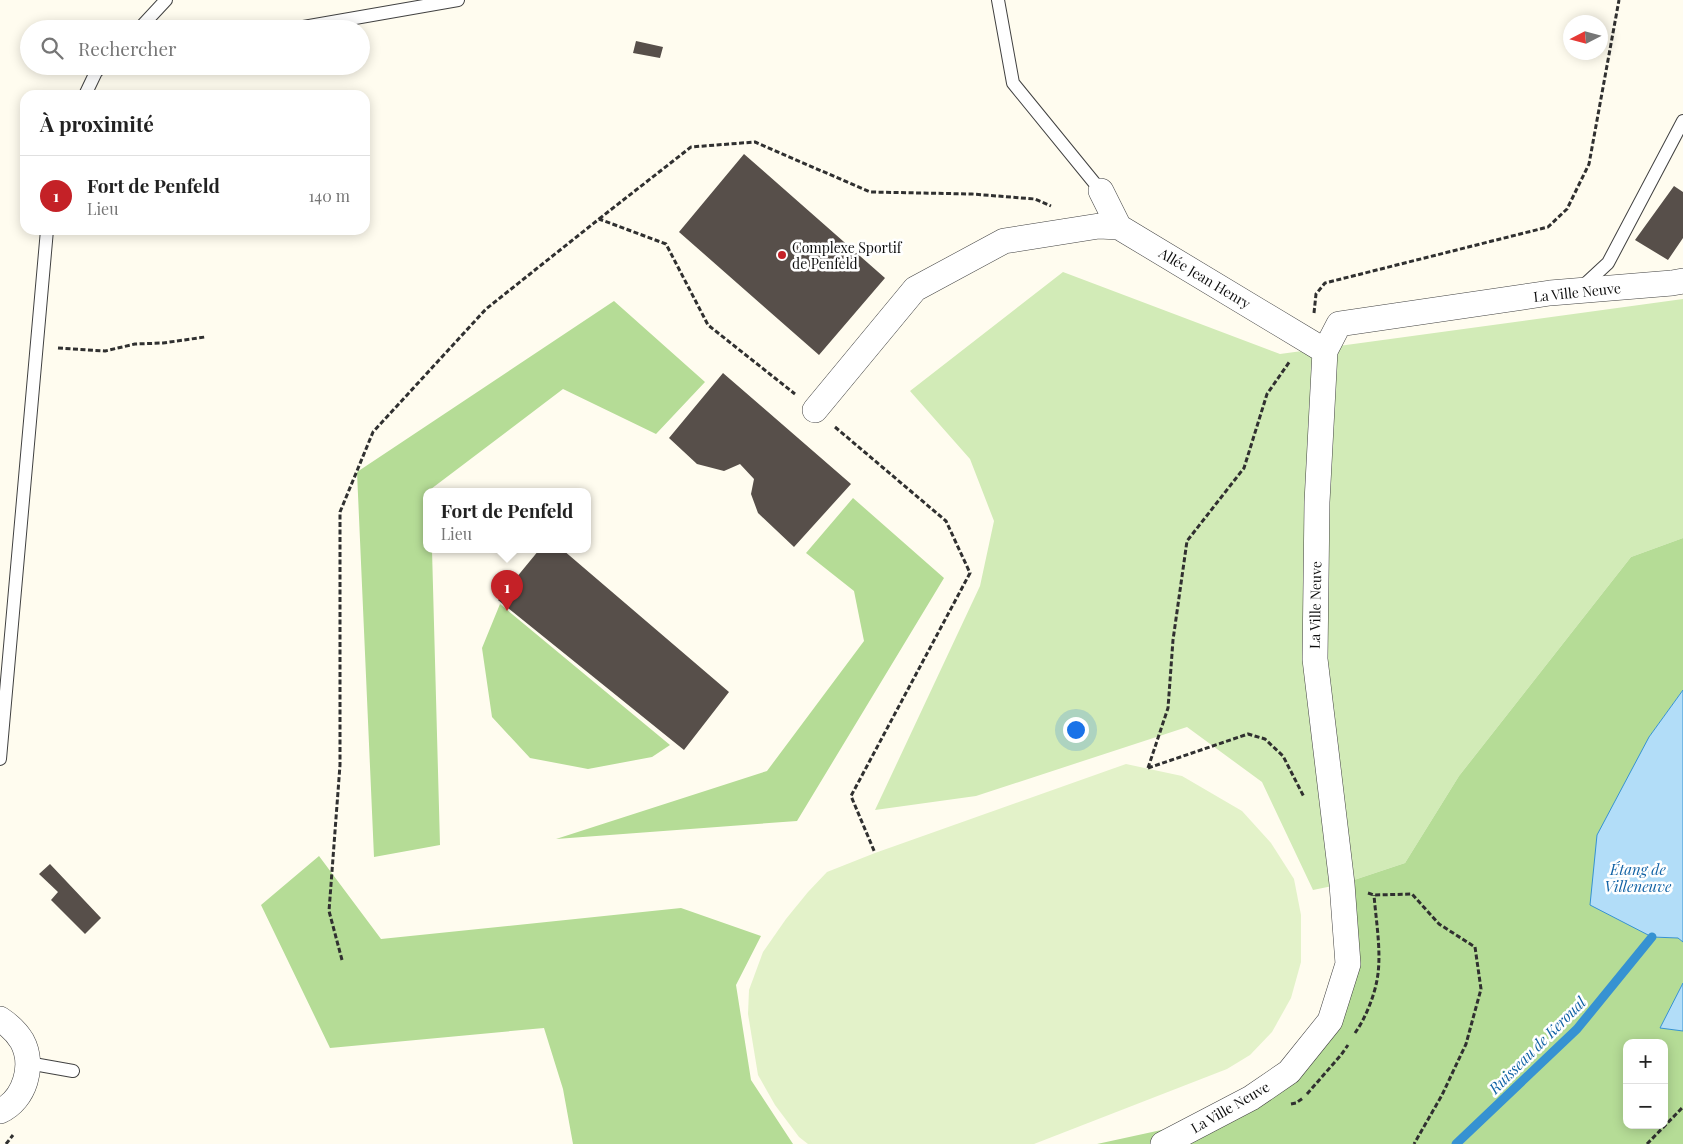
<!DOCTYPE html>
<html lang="fr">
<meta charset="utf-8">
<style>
:root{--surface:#fff;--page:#f6f6f6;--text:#222;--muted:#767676;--line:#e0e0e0;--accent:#c42127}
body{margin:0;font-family:"Playfair Display",serif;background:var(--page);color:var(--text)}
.controls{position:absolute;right:15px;bottom:15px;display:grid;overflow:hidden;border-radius:10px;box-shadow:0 2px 12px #0003}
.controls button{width:45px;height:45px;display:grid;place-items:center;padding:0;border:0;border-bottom:1px solid var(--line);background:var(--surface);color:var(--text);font:25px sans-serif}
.compass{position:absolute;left:1563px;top:15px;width:45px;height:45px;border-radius:50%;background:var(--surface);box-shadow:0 2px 12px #0003;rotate:264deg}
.you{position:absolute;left:1075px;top:729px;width:18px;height:18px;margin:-12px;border:4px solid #fff;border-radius:50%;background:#1a73e8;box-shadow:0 0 0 8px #1a73e833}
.badge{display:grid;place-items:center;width:32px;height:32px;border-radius:50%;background:var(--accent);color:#fff;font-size:16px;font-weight:700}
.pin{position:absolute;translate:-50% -41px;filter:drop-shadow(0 1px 2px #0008)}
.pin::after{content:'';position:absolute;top:26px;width:18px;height:15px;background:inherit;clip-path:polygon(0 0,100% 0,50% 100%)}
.popup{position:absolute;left:423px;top:488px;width:168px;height:65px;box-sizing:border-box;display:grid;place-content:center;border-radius:10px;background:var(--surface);filter:drop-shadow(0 1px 4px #0005);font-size:16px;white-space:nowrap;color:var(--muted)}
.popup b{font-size:19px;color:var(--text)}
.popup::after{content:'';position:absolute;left:50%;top:100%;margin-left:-10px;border:10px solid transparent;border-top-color:var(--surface)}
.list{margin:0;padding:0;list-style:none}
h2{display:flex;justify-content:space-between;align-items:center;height:65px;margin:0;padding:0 20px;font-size:21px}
h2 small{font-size:16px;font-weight:400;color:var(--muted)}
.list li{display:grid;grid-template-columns:32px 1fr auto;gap:15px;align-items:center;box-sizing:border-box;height:80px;padding:0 20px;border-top:1px solid var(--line)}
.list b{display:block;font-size:19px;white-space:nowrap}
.list p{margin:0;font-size:16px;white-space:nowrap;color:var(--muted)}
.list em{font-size:16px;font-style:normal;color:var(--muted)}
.icon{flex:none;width:28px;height:28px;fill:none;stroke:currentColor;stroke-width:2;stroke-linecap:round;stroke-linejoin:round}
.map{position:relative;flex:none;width:1683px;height:1144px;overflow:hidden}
.search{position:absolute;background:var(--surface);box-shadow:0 2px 12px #0003;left:20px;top:20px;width:350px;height:55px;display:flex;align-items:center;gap:12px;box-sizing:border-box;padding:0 18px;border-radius:28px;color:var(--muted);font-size:19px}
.panel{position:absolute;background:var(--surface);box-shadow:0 2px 12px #0003;left:20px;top:90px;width:350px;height:145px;border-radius:15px}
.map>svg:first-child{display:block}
.green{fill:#d2ebb7}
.forest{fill:#b5dc96;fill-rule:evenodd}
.pitch{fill:#e3f2c9}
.water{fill:#b2ddf8;stroke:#3692d2}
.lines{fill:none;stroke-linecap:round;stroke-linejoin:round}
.stream{stroke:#3692d2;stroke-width:9}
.building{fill:#574f4a}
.service-casing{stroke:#414141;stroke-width:14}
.minor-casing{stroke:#414141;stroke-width:26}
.path{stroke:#303030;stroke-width:3;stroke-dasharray:5 2.5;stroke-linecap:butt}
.service{stroke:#fff;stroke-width:12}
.minor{stroke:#fff;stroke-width:25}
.poi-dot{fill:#c42127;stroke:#fff;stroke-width:2}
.labels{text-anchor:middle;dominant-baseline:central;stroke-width:5;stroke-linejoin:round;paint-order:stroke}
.poi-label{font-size:14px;fill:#0e0e0e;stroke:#fff;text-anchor:start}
.street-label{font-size:14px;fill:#0e0e0e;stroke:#fff}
.water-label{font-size:15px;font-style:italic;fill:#1263a5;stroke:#fff}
</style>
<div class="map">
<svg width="1683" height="1144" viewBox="0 0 1683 1144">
<rect width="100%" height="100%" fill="#fffcef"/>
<path class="green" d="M1063,272L1280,354L1683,299V538L1631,557L1459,776L1405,863L1342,884L1313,890L1262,782L1187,727L976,796L875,810L980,586L994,521L970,459L910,391Z"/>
<path class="forest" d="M614,301L705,382L656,434L563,389L431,489V492H427V550H432L440,845L374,857L357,472Z
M853,498L944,578L797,821L556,839L767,771L864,641L854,591L806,553Z
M1683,538V690L1649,737L1652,937L1678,938L1683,942V983L1661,1027L1683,1031V1144H1097L1212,1119L1289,1072L1348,964L1342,884L1405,863L1459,776L1631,557ZM1627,1043H1664V1125H1627Z
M500,604L670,745L652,757L588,769L530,758L492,717L482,648Z
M319,856L381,939L681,908L761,936L736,985L751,1080L793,1144H573L563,1089L544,1028L330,1048L261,905Z"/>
<path class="pitch" d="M1126,764L1182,776L1242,811L1271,843L1294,879L1301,915V962L1291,998L1272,1032L1250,1055L1227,1069L1034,1144H808L799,1137L775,1105L758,1075L748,1014L749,990L763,952L786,919L808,892L827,872L875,853Z"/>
<path class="water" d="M1683,690V942L1678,938L1652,937L1590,905L1597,835L1649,737Z
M1683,983V1031L1660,1028Z"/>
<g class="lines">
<path class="stream" d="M1456,1144L1577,1029L1652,937"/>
</g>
<path class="building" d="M636,41L663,47L660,58L633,53Z
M744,154L885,278L819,355L679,232Z
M1674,186L1683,192V238L1668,260L1635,240Z
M723,373L851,484L794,547L758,513L751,494L754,479L740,464L724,471L697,464L669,438Z
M539,550H563L729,692L684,750L498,600Z
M50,864L101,918L85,934L51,900L58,892L39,874Z"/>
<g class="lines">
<defs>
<path id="service" d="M998,0L1013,83L1101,191
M139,29L166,0
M292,29L458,0
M85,95L96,72L102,66
M1581,288L1608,263L1683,121
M0,759L47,230
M28,1063L73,1071"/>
<path id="minor" d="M1101,191L1119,227L1325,351
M815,410L915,289L1004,241L1099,226L1119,227
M0,1019C9,1025 16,1031 22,1041C35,1065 25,1100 0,1111
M1163,1144L1251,1098L1289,1072L1330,1021L1348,964L1342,884L1315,659L1317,502L1325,351L1339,324L1550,293L1672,283L1683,281"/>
</defs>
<use href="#service" class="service-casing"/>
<use href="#minor" class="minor-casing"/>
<path class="path" d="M599,219L691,147L755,142L870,192L972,194L1035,199L1051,206
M1314,313L1316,294L1325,283L1548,227L1567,209L1589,164L1619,0
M58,348L105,351L135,344L163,343L205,337
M835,427L946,521L970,573L851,796L875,853
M1148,768L1168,708L1173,640L1187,541L1244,468L1267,394L1290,361
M1148,768L1248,734L1265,739L1283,756L1304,797
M1368,893L1374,895L1412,894L1439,924L1475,947L1481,989L1466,1044L1442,1095L1414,1144
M342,960L329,911L340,765V512L373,432L486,309L599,219L666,244L708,325L795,394
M1355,1033C1365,1019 1374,997 1377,980C1382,954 1376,921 1374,895
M1307,1094L1341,1055L1348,1045
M1291,1104L1296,1103L1303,1098
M6,1144L13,1135
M1647,1144L1683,1107"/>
<use href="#service" class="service"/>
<use href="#minor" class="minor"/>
</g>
<circle class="poi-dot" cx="782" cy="255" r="5"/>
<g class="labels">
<g class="poi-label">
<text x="792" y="247">Complexe Sportif<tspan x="792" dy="16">de Penfeld</tspan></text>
</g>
<g class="street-label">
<text transform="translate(1205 278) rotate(31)">Allée Jean Henry</text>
<text transform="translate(1577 292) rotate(-6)">La Ville Neuve</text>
<text transform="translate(1315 605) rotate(-89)">La Ville Neuve</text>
<text transform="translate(1230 1107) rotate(-30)">La Ville Neuve</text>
</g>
<g class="water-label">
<text x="1638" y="869">Étang de<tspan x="1638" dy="17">Villeneuve</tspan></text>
<text transform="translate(1537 1045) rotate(-45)">Ruisseau de Keroual</text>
</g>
</g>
</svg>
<div class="controls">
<button>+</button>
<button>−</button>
</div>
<svg class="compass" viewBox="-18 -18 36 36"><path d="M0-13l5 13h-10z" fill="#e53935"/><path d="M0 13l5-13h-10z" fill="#767676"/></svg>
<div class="you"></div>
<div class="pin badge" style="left:507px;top:611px">1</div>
<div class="popup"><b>Fort de Penfeld</b>Lieu</div>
<div class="search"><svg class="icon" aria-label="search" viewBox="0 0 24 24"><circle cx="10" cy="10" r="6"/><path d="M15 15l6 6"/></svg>Rechercher</div>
<section class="panel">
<h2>À proximité<small></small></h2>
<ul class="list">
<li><span class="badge">1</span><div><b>Fort de Penfeld</b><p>Lieu</p></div><em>140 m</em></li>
</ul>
</section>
</div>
